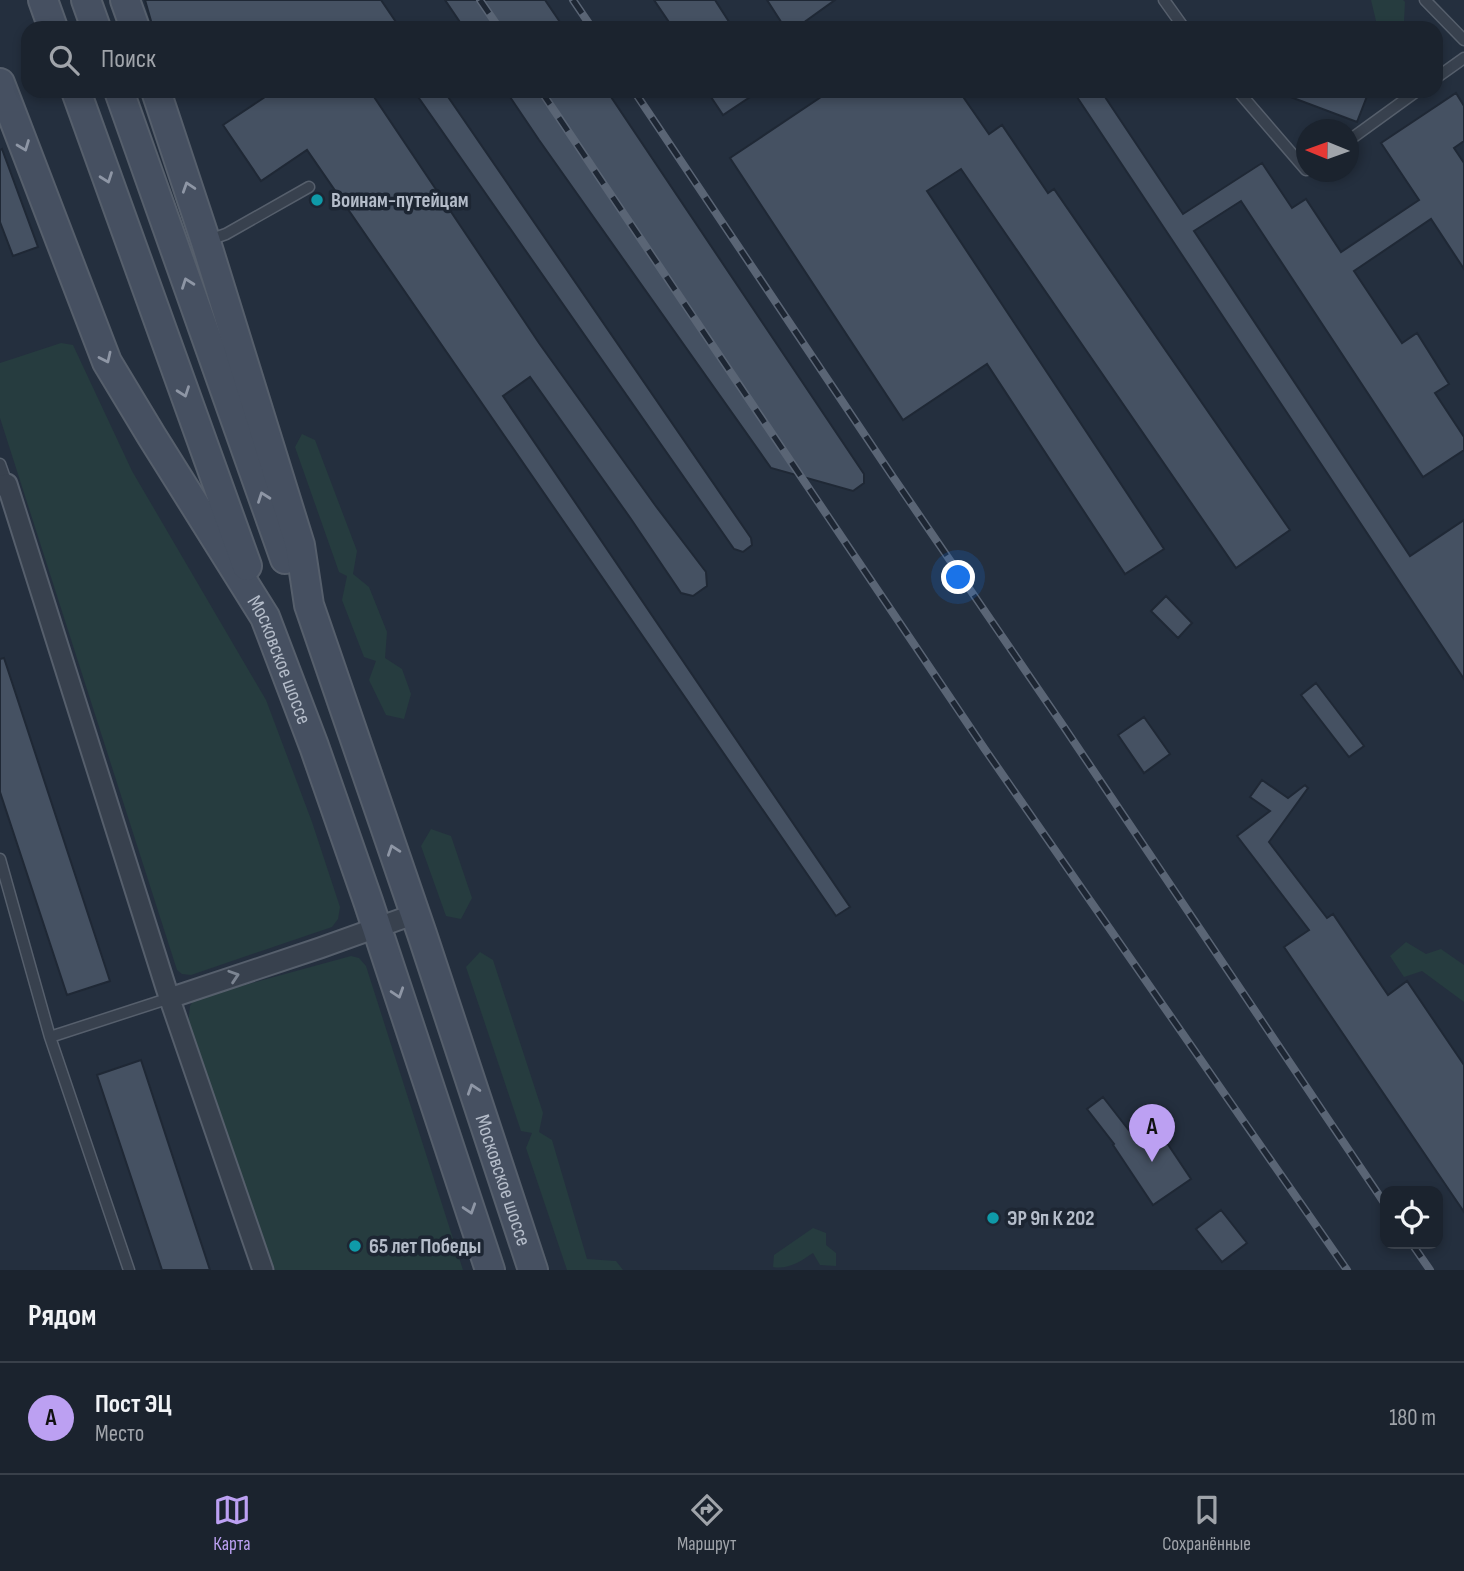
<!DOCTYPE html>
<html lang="ru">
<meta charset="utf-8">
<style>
:root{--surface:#1b232e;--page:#242b36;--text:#f1f3f6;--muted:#a0a4aa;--line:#39404a;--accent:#bca0f2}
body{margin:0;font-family:"Sofia Sans Condensed",sans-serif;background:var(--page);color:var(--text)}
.controls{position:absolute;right:21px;bottom:21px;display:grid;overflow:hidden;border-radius:14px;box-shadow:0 4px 10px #0003}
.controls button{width:63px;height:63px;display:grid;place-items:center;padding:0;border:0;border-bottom:2px solid var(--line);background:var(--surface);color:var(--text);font:35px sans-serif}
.compass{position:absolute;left:1296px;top:119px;width:63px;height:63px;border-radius:50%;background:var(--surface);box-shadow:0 4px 10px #0003;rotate:271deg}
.you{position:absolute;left:959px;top:578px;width:24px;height:24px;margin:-18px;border:5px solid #fff;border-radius:50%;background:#1a73e8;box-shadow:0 0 0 10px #1a73e833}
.badge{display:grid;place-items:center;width:46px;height:46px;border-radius:50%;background:var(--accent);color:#111;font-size:23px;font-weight:700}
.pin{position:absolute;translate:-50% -58px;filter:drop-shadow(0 2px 4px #0008)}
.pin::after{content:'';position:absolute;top:37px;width:24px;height:21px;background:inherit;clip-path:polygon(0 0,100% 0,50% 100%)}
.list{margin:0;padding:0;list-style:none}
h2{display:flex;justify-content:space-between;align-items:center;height:91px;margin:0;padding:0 28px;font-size:30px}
h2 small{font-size:23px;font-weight:400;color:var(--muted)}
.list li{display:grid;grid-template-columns:46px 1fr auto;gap:21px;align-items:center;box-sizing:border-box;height:112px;padding:0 28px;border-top:2px solid var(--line)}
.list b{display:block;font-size:26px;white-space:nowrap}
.list p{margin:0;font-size:23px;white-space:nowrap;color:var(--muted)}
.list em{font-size:23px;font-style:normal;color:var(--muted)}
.icon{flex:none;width:38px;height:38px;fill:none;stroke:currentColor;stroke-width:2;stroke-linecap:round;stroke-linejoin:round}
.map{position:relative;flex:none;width:1464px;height:1270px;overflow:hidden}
.search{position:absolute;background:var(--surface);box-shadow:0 4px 10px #0003;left:21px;right:21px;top:21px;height:77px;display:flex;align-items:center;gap:18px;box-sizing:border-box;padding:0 24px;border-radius:21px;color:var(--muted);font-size:26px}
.sheet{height:203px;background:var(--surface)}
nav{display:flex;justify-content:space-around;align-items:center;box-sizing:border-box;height:98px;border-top:2px solid var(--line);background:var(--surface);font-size:19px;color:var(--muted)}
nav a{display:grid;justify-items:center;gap:4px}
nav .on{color:var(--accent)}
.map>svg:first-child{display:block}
.green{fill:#263c3f}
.building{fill:#455162;stroke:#1f2835;stroke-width:2}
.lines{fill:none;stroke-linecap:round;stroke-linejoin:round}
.lane-casing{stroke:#565f6c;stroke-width:13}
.street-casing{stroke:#565f6c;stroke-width:23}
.secondary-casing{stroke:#565f6c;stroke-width:32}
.lane{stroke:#38414e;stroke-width:10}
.street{stroke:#38414e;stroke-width:19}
.secondary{stroke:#465061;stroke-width:28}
.rail-casing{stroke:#5a6575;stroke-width:8}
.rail{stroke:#1d2633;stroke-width:5;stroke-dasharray:16;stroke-linecap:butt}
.oneway{stroke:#8e96a5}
.oneway2{stroke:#7c8592}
.culture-dot{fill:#0f9aa8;stroke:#1d2633;stroke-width:2.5}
.labels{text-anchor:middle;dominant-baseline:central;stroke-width:7;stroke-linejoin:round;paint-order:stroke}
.poi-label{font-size:21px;font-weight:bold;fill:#b4bcc9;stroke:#1d2633;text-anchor:start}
.street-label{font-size:21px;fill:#b4bcc9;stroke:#1d2633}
</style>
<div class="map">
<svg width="1464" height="1270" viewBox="0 0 1464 1270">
<rect width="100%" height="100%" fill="#242f3e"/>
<path class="green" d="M1371,0H1403L1405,2L1404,22L1377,25Z
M61,343L73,345L132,471L266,700L312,822L340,907L338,919L332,927L191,975L182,974L177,970L0,418V363Z
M302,434L315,440L357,551L353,574L369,587L387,632L385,658L402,669L411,694L404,719L386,715L369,680L376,661L364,657L342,600L347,576L339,572L295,447Z
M431,829L451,836L472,898L461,919L446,916L421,846Z
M1406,942L1426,954L1441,949L1464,965V1002L1422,971L1404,977L1390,956Z
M480,952L493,960L543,1113L539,1132L552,1140L587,1259L616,1261L623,1270H567L526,1148L532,1133L521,1131L466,967Z
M351,956L359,958L366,966L463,1270H272L188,1024L190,1006L194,999Z
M813,1228L826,1233V1245L836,1253V1266L820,1265L813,1253C801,1261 788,1270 773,1267L774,1255Z"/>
<path class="building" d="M145,0H381L400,28H153Z
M445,0H545L564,28H464Z
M654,0H715L733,28H673Z
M767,0H835L796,28H785Z
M274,91H370L539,343L655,505L706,572L707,586L693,596L681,593L631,519L530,377L503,396L850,907L836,916L307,150L261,181L223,125Z
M414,91H444L751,538L752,545L743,552L734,549Z
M506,91H607L864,474V483L853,491L771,468L539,140Z
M707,91H759L723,115Z
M830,91H959L989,134L1002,125L1048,193L1054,189L1290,530L1236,568L961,169L927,191L1164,549L1125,574L987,364L903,420L730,158Z
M1073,91H1101L1183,214L1262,163L1292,208L1306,199L1341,252L1419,200L1381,143L1456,93L1464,106V141L1454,148L1464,163V269L1431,219L1354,271L1402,343L1417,333L1449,384L1435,393L1464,437V450L1423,477L1241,201L1194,231L1410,556L1464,520V679Z
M1280,91H1369L1357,122L1280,93Z
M2,149L38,247L13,256L0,222V150Z
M1166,596L1192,623L1178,638L1151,611Z
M4,658L110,981L67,995L0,792V659Z
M1316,683L1364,746L1349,757L1301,695Z
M1144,717L1170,754L1144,773L1118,735Z
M1262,780L1288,798L1305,785L1308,788L1269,842L1327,918L1333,914L1388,995L1407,981L1464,1065V1212L1284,947L1309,930L1237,836L1270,811L1250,797Z
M141,1060L210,1270H162L97,1075Z
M1103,1097L1131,1133L1151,1119L1191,1179L1153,1205L1113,1145L1114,1144L1087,1109Z
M1221,1210L1247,1243L1222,1262L1196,1229Z"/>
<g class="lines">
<defs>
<path id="lane" d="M1164,0L1184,28
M1425,0L1464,40
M1436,78L1464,58
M1238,91L1306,170
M1348,141L1417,91
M209,240L226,234L309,187
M0,464L7,484
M0,859L50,1037L129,1270
M50,1037L170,998"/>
<path id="street" d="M0,486L7,484L166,988L263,1270
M170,998L320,948L415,914"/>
<g id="secondary">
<path d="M43,0L53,28"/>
<path d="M86,0L96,28"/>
<path d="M125,0L135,28"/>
<path id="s1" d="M0,83L107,362L151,435L265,617L314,746L368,901L490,1270"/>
<path d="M76,91L247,566"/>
<path d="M119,91L285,559"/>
<path id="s2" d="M156,91L206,242L300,545L309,605L422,934L533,1270"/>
</g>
</defs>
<use href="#lane" class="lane-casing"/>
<use href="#street" class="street-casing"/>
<use href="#secondary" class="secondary-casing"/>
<use href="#lane" class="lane"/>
<use href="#street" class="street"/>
<use href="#secondary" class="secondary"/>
<defs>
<path id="rail" d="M480,0L499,28
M573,0L592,28
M541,91L984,748L1347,1270
M634,91L893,477L1064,727L1385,1204
M1412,1244L1430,1270"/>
</defs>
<use href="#rail" class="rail-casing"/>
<use href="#rail" class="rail"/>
</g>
<defs><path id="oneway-chevron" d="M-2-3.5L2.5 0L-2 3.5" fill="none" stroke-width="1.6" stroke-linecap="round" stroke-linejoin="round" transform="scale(1.75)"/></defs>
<g class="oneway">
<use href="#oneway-chevron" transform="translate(24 146) rotate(69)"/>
<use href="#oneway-chevron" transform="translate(107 178) rotate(70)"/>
<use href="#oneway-chevron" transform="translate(188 187) rotate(-108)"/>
<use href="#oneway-chevron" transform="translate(187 283) rotate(-110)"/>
<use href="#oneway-chevron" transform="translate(106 358) rotate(65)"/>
<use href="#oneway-chevron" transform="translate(184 392) rotate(70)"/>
<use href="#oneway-chevron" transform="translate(263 497) rotate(-110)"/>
<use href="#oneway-chevron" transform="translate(393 850) rotate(-109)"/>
<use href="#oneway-chevron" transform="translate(398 993) rotate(72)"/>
<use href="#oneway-chevron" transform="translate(473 1089) rotate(-108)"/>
<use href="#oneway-chevron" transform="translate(470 1209) rotate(72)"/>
</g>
<use class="oneway2" href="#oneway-chevron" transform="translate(234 976) rotate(-18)"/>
<g class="culture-dot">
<circle cx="317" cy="200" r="7"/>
<circle cx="993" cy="1218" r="7"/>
<circle cx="355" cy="1246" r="7"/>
</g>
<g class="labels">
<g class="poi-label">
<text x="331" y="200">Воинам-путейцам</text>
<text x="1007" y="1218">ЭР 9п К 202</text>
<text x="369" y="1246">65 лет Победы</text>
</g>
<g class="street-label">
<text stroke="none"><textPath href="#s1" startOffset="644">Московское шоссе</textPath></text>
<text stroke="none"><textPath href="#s2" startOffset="1144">Московское шоссе</textPath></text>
</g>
</g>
</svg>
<div class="controls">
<button><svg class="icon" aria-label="locate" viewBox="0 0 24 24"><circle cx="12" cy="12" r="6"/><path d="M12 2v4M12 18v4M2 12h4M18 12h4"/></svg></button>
</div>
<svg class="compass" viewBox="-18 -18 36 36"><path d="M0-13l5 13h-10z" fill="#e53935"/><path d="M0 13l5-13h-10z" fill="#a0a4aa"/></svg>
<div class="you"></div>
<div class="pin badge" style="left:1152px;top:1162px">A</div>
<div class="search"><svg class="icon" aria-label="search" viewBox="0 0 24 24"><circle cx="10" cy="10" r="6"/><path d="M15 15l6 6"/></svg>Поиск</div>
</div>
<section class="sheet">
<h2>Рядом<small></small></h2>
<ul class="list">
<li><span class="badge">A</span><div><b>Пост ЭЦ</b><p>Место</p></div><em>180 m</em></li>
</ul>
</section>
<nav>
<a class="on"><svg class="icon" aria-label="map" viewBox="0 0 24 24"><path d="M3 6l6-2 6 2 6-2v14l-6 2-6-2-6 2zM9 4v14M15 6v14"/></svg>Карта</a>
<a><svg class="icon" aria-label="directions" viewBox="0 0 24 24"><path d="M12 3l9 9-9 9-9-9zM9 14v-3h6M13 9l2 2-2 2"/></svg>Маршрут</a>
<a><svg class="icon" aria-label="saved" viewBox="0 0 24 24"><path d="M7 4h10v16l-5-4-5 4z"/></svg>Сохранённые</a>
</nav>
